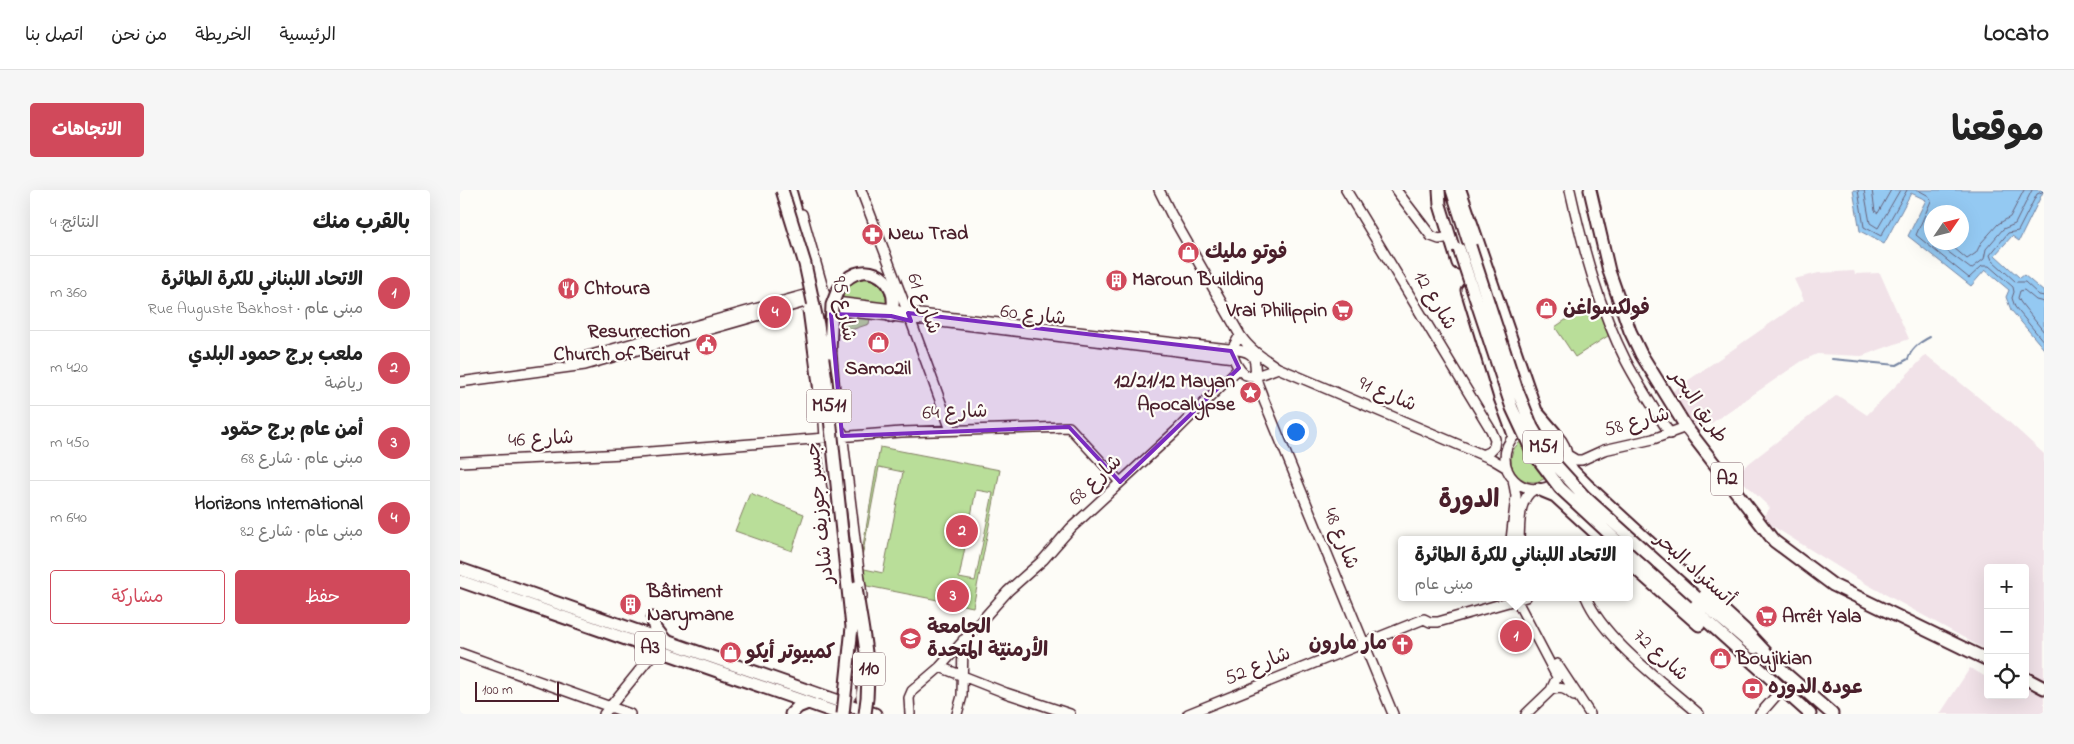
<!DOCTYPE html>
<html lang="ar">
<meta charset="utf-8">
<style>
:root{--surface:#fff;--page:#f6f6f6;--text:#222;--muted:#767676;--line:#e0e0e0;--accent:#d1495b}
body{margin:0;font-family:"Indie Flower","Playpen Sans Arabic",sans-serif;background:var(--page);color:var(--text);direction:rtl}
.controls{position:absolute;right:15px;bottom:15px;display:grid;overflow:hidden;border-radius:5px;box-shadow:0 5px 20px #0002}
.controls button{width:45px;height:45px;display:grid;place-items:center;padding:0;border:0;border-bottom:1px solid var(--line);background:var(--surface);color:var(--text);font:25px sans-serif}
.compass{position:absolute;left:1464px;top:15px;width:45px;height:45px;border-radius:50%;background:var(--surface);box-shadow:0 5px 20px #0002;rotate:55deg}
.scale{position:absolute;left:15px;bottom:12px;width:84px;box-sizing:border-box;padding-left:5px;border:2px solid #4a1f2b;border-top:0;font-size:14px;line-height:18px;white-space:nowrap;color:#4a1f2b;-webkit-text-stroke:4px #fdfcf7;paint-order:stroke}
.you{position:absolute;left:835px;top:241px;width:18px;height:18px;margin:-12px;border:4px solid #fff;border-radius:50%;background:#1a73e8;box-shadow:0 0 0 8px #1a73e833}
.badge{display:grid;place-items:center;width:32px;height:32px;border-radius:50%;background:var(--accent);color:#fff;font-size:16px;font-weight:700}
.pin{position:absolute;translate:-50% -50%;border:2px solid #fff;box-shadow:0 1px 5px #0006}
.popup{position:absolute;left:938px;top:346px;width:235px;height:65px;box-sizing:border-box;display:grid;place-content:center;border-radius:5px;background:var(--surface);filter:drop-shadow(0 1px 4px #0005);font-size:16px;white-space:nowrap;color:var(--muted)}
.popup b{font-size:19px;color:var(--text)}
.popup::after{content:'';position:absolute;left:50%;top:100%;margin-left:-10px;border:10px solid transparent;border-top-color:var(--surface)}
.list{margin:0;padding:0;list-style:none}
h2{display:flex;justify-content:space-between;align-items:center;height:65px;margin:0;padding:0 20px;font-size:21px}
h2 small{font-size:16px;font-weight:400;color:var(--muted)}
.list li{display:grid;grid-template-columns:32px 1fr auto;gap:15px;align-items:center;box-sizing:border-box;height:75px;padding:0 20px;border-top:1px solid var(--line)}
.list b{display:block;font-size:19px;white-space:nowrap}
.list p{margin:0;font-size:16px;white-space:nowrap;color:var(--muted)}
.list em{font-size:16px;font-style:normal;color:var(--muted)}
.actions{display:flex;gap:10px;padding:15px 20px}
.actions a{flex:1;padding:11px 0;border:1px solid var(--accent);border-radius:5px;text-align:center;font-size:18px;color:var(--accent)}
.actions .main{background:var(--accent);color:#fff}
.icon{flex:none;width:28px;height:28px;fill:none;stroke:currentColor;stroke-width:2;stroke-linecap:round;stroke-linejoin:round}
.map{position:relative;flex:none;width:1584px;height:524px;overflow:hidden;direction:ltr;border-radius:5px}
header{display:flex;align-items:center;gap:30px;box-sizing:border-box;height:70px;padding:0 25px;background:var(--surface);border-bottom:1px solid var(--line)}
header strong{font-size:24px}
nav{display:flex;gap:28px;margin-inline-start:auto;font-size:18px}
.intro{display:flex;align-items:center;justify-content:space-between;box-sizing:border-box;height:120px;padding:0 30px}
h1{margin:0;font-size:35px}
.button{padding:12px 22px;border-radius:5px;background:var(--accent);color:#fff;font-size:18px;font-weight:700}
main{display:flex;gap:30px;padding:0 30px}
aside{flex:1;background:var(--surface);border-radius:5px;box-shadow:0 5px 20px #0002}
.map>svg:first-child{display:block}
.built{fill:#f1e2e8}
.green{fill:#b9de99;stroke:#827e62;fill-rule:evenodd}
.water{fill:#94c9f2;stroke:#7685a2;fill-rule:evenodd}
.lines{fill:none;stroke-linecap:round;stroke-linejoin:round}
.shore{stroke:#68637b;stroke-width:1}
.stream{stroke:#7685a2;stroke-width:2}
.secondary-casing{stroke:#4a1f2b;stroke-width:12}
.highway-casing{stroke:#4a1f2b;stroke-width:15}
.secondary{stroke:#fdfcf7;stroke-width:9}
.highway{stroke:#fdfcf7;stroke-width:11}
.highway-bridge-casing{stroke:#4a1f2b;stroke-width:15;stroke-linecap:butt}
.highway-bridge{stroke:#fdfcf7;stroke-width:11}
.marked{fill:#7b2cbf;fill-opacity:0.2;stroke:#7b2cbf;stroke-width:4;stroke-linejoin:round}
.labels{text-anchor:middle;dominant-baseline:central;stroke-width:4.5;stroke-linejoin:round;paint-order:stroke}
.shield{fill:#fdfcf7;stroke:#806168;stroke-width:1}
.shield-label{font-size:19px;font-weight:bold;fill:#4a1f2b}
.poi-label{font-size:20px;font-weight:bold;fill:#4a1f2b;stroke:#fdfcf7;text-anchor:start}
.street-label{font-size:20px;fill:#4a1f2b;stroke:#fdfcf7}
.district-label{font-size:25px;font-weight:bold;fill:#4a1f2b;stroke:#fdfcf7}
</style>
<header>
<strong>Locato</strong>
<nav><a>الرئيسية</a><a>الخريطة</a><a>من نحن</a><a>اتصل بنا</a></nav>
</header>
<div class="intro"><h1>موقعنا</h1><a class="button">الاتجاهات</a></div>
<main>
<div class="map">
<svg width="1584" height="524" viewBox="0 0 1584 524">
<rect width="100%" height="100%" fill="#fdfcf7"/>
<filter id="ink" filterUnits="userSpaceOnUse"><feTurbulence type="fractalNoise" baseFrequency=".02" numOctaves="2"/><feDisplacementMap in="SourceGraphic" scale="10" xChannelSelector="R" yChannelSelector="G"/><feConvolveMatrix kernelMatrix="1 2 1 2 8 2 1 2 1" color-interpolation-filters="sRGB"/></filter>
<g filter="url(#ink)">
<path class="built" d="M1394,81L1395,84L1420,83L1449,149L1402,166L1357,164L1342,171L1237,243L1210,203L1344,110L1334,89L1359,83Z
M1466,165L1549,232L1584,264V490L1565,481V378H1528V461L1401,391L1301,329L1310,318L1275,284L1377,205L1407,225Z
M1510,478L1528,488V505H1565V494L1584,504V524H1480Z"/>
<path class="green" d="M397,87H413L427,100L428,114L426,115L376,109L379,102Z
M1125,117H1134L1141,120L1151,144L1115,167L1095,137Z
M385,126L410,129L409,134L376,145V129Z
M1051 270a22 22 0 1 1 44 0a22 22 0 1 1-44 0Z
M420,257L540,280L513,417L402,395L399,379ZM419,277L443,282L423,383L400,378ZM516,300L533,303L515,391L499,388Z
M290,303L344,324L332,361L275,341Z"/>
<path class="water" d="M1393,0H1584L1559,51L1552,46L1535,65L1560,88L1564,85L1584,102V159L1551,120L1546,107L1549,100L1525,80L1511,96L1448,46L1466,10L1451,3L1424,54L1400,41ZM1472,22H1502V52H1472Z"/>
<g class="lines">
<path class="shore" d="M1398,0L1404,37L1421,46L1447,0
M1404,0L1410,33L1418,38L1440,0
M1412,0L1415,21L1418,23L1431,0
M1458,0L1469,6L1471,11L1456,45L1509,88L1522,76H1529L1553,97L1554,102L1552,108L1555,117L1584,152
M1584,1L1577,4L1558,41L1548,43L1530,65L1532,70L1556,92H1565L1579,105L1584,106
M1475,52L1511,79L1524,69L1526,59L1543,39L1555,34L1572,0
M1487,52L1507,69L1516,63L1521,53L1538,34L1550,27L1564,0
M1584,112L1576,110L1564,100L1560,101L1558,108L1561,113L1584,142"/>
<path class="stream" d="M1372,169L1437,175L1448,169C1451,158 1460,152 1470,147"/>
<defs>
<path id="secondary" d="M401,0L448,123L491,240
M699,0L711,24L780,145L771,161C782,193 790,189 818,178L1032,269L1047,278
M886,0L1031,240L1035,249L1034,257L1029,262L1022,265
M936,0L971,46L979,49L990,47
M1110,0C1123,58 1139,118 1166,171C1179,196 1195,220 1210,244
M342,24L365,105
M368,111L433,119L442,122L778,160C799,163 794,173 796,187C797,194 801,201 803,208L933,524
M368,125L379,121L431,126L774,168
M780,145C790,160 803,168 818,178
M110,171L348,104
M0,192L125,175L349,111
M362,202L365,248L372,296
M1045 268a31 31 0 1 1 62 0a31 31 0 1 1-62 0Z
M382,242L402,406
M1106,264L1116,270H1122L1144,260L1193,249L1226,237
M0,272L164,264L441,242L609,237L660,292
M1051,350L1056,306L1053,289
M1059,350C1060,333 1058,308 1075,299
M1055,407L1097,487L1091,500L1066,524
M1126,407C1144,450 1204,493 1239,524
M0,463L170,524
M1097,474L1130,524
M480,477L546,503L610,524
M1091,500C1101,496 1106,499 1114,506
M386,513L392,504L391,485
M403,519L401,507L403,491
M144,524L196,460
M450,524L449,508L452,501L480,477L548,401L583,370L611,338L716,241L779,178
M497,524L502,506L503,450
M728,524L964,429L970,432H978L1066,407
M1300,524L1322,499"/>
<path id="highway" d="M330,0L364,121L370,162L377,240
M979,0L980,15L998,73
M992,0L1010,56
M1000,0L1076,221L1095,243
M1130,0L1149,81L1170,141L1181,164L1226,237L1314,351L1373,395L1528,470
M1007,100L1040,208L1054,245
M377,102C396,64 444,84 431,126
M1106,270L1113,281L1127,295L1284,439L1325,483
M1078,299L1095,306L1143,350
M1170,362L1350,524
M1170,374L1239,435
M0,379L415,524
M0,391L380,524
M1236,407L1295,458
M193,428L194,436L205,450
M1319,478L1372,524
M1565,488L1584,498
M331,524L338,517L348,513"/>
</defs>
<use href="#secondary" class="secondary-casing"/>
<use href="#highway" class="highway-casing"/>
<use href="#secondary" class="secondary"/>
<use href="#highway" class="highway"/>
<defs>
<path id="highway-bridge" d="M322,0L345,74L358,135L366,190L392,437L383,524
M1010,56L1056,197L1072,237L1083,256L1095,274L1124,306L1236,407
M999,59L1052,218L1072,261L1100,298L1156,350
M349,120L361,209
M370,162L372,115L377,102
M396,397C402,441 413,479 405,524"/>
</defs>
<use href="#highway-bridge" class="highway-bridge-casing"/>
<use href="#highway-bridge" class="highway-bridge"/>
</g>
</g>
<path class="marked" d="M448,123L771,161L779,178L660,292L609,237L382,246L371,124L431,126L451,131Z"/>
<defs>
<symbol id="pharmacy-disc" viewBox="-11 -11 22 22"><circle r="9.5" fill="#d1495b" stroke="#fdfcf7"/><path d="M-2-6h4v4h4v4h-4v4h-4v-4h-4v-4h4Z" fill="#fff"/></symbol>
<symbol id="shop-disc" viewBox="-11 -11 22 22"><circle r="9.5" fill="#d1495b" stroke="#fdfcf7"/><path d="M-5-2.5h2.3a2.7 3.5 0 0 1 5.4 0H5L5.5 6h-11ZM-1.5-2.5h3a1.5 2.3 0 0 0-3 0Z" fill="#fff"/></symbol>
<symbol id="building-disc" viewBox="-11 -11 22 22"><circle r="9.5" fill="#d1495b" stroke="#fdfcf7"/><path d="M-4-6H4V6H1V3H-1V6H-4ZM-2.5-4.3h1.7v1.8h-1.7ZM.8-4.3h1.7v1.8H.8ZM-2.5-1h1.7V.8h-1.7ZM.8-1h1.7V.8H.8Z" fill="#fff"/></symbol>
<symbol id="restaurant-disc" viewBox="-11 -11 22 22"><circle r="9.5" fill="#d1495b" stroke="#fdfcf7"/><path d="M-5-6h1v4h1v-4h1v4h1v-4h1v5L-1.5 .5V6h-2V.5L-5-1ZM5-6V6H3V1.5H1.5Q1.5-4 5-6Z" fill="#fff"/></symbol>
<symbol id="supermarket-disc" viewBox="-11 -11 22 22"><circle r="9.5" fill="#d1495b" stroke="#fdfcf7"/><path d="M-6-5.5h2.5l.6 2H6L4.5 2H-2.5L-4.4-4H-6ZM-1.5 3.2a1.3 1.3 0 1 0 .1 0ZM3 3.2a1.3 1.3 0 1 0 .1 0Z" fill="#fff"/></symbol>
<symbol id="civic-disc" viewBox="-11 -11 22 22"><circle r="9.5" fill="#d1495b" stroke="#fdfcf7"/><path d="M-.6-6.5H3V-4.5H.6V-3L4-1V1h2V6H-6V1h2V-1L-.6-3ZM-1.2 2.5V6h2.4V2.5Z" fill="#fff"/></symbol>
<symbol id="sight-disc" viewBox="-11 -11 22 22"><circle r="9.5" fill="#d1495b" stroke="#fdfcf7"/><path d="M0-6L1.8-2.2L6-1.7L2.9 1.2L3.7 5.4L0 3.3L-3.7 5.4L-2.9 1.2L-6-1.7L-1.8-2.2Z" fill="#fff"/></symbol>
<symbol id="university-disc" viewBox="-11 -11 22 22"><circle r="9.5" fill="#d1495b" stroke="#fdfcf7"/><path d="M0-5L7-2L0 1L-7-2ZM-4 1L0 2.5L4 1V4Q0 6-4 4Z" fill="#fff"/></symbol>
<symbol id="church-disc" viewBox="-11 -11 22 22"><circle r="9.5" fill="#d1495b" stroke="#fdfcf7"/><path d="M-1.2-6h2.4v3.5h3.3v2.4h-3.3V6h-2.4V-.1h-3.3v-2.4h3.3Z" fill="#fff"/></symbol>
<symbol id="bank-disc" viewBox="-11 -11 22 22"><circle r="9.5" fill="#d1495b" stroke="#fdfcf7"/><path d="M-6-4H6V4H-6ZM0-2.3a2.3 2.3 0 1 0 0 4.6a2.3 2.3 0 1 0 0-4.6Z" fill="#fff"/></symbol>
</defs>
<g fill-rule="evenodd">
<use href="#pharmacy-disc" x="400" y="32" width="25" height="25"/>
<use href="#shop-disc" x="716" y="50" width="25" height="25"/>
<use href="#building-disc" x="644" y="78" width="25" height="25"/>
<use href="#restaurant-disc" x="96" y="86" width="25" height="25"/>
<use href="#shop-disc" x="1074" y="106" width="25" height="25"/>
<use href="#supermarket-disc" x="870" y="108" width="25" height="25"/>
<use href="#shop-disc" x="406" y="140" width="25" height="25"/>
<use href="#civic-disc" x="234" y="142" width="25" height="25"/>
<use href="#sight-disc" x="778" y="190" width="25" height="25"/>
<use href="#building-disc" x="158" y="402" width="25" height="25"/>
<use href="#supermarket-disc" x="1294" y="414" width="25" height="25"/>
<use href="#university-disc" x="438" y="436" width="25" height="25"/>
<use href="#church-disc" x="930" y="442" width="25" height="25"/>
<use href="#shop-disc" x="258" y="450" width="25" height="25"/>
<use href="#shop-disc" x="1248" y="456" width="25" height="25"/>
<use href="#bank-disc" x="1280" y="486" width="25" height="25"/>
</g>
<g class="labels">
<g class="shield">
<rect x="346.5" y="199.5" width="45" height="33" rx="4"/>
<rect x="1063" y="240.5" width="40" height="33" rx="4"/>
<rect x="1251" y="272.5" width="32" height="33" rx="4"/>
<rect x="175" y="441.5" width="30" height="33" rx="4"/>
<rect x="393" y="462.5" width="32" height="33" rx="4"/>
</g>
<g class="shield-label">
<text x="369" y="216">M511</text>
<text x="1083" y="257">M51</text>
<text x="1267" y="289">A2</text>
<text x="190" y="458">A3</text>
<text x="409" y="479">110</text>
</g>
<g class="poi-label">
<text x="428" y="44">New Trad</text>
<text x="745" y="63">فوتو مليك</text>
<text x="672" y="90">Maroun Building</text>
<text x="124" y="99">Chtoura</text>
<text x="1103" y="119">فولكسواغن</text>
<text x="867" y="121" text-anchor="end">Vrai Philippin</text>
<text x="230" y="142" text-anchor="end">Resurrection<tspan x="230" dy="23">Church of Beirut</tspan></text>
<text x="418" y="179" text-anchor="middle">Samo2il</text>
<text x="775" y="192" text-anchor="end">12/21/12 Mayan<tspan x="775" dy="23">Apocalypse</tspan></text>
<text x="187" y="402">Bâtiment<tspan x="187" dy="23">Narymane</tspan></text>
<text x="1322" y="427">Arrêt Yala</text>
<text x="467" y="438">الجامعة<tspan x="467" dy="23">الأرمنيّة المتحدة</tspan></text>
<text x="927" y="454" text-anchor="end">مار مارون</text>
<text x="286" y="463">كمبيوتر أيكو</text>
<text x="1276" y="469">Boujikian</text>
<text x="1308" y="498">عوده الدوره</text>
</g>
<g class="street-label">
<text transform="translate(974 111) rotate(59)">شارع 12</text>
<text transform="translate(463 114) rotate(69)">شارع 61</text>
<text transform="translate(383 119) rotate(80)">شارع 95</text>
<text transform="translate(573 126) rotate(7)">شارع 60</text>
<text transform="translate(927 205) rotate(23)">شارع 91</text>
<text transform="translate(1238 217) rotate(55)">طريق البحر</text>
<text transform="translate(495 223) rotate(-2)">شارع 64</text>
<text transform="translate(1177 233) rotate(-15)">شارع 58</text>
<text transform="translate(81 250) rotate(-3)">شارع 46</text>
<text transform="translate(636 291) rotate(-43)">شارع 68</text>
<text transform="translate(361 323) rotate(-96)">جسر جوزيف شادر</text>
<text transform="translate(880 349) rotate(68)">شارع 48</text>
<text transform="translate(1234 380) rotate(42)">أتستراد البحر</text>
<text transform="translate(1200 466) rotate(42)">شارع 72</text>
<text transform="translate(798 477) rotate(-23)">شارع 52</text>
</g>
<g class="district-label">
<text x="1009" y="311">الدورة</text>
</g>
</g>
</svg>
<div class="controls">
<button>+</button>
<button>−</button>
<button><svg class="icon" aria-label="locate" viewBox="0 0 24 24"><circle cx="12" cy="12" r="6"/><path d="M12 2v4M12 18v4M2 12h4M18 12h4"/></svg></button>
</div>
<svg class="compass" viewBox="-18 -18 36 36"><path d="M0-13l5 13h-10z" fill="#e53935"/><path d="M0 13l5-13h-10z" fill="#767676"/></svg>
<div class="scale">100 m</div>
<div class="you"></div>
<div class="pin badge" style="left:1056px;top:446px">1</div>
<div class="popup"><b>الاتحاد اللبناني للكرة الطائرة</b>مبنى عام</div>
<div class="pin badge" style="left:502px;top:341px">2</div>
<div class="pin badge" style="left:493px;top:406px">3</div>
<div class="pin badge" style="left:315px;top:122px">4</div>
</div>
<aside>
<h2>بالقرب منك<small>النتائج: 4</small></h2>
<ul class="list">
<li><span class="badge">1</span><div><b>الاتحاد اللبناني للكرة الطائرة</b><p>مبنى عام · Rue Auguste Bakhost</p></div><em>360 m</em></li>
<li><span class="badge">2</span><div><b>ملعب برج حمود البلدي</b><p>رياضة</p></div><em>420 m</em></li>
<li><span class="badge">3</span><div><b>أمن عام برج حمّود</b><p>مبنى عام · شارع 68</p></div><em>450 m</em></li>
<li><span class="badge">4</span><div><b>Horizons International</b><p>مبنى عام · شارع 82</p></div><em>640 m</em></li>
</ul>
<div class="actions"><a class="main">حفظ</a><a>مشاركة</a></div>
</aside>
</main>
